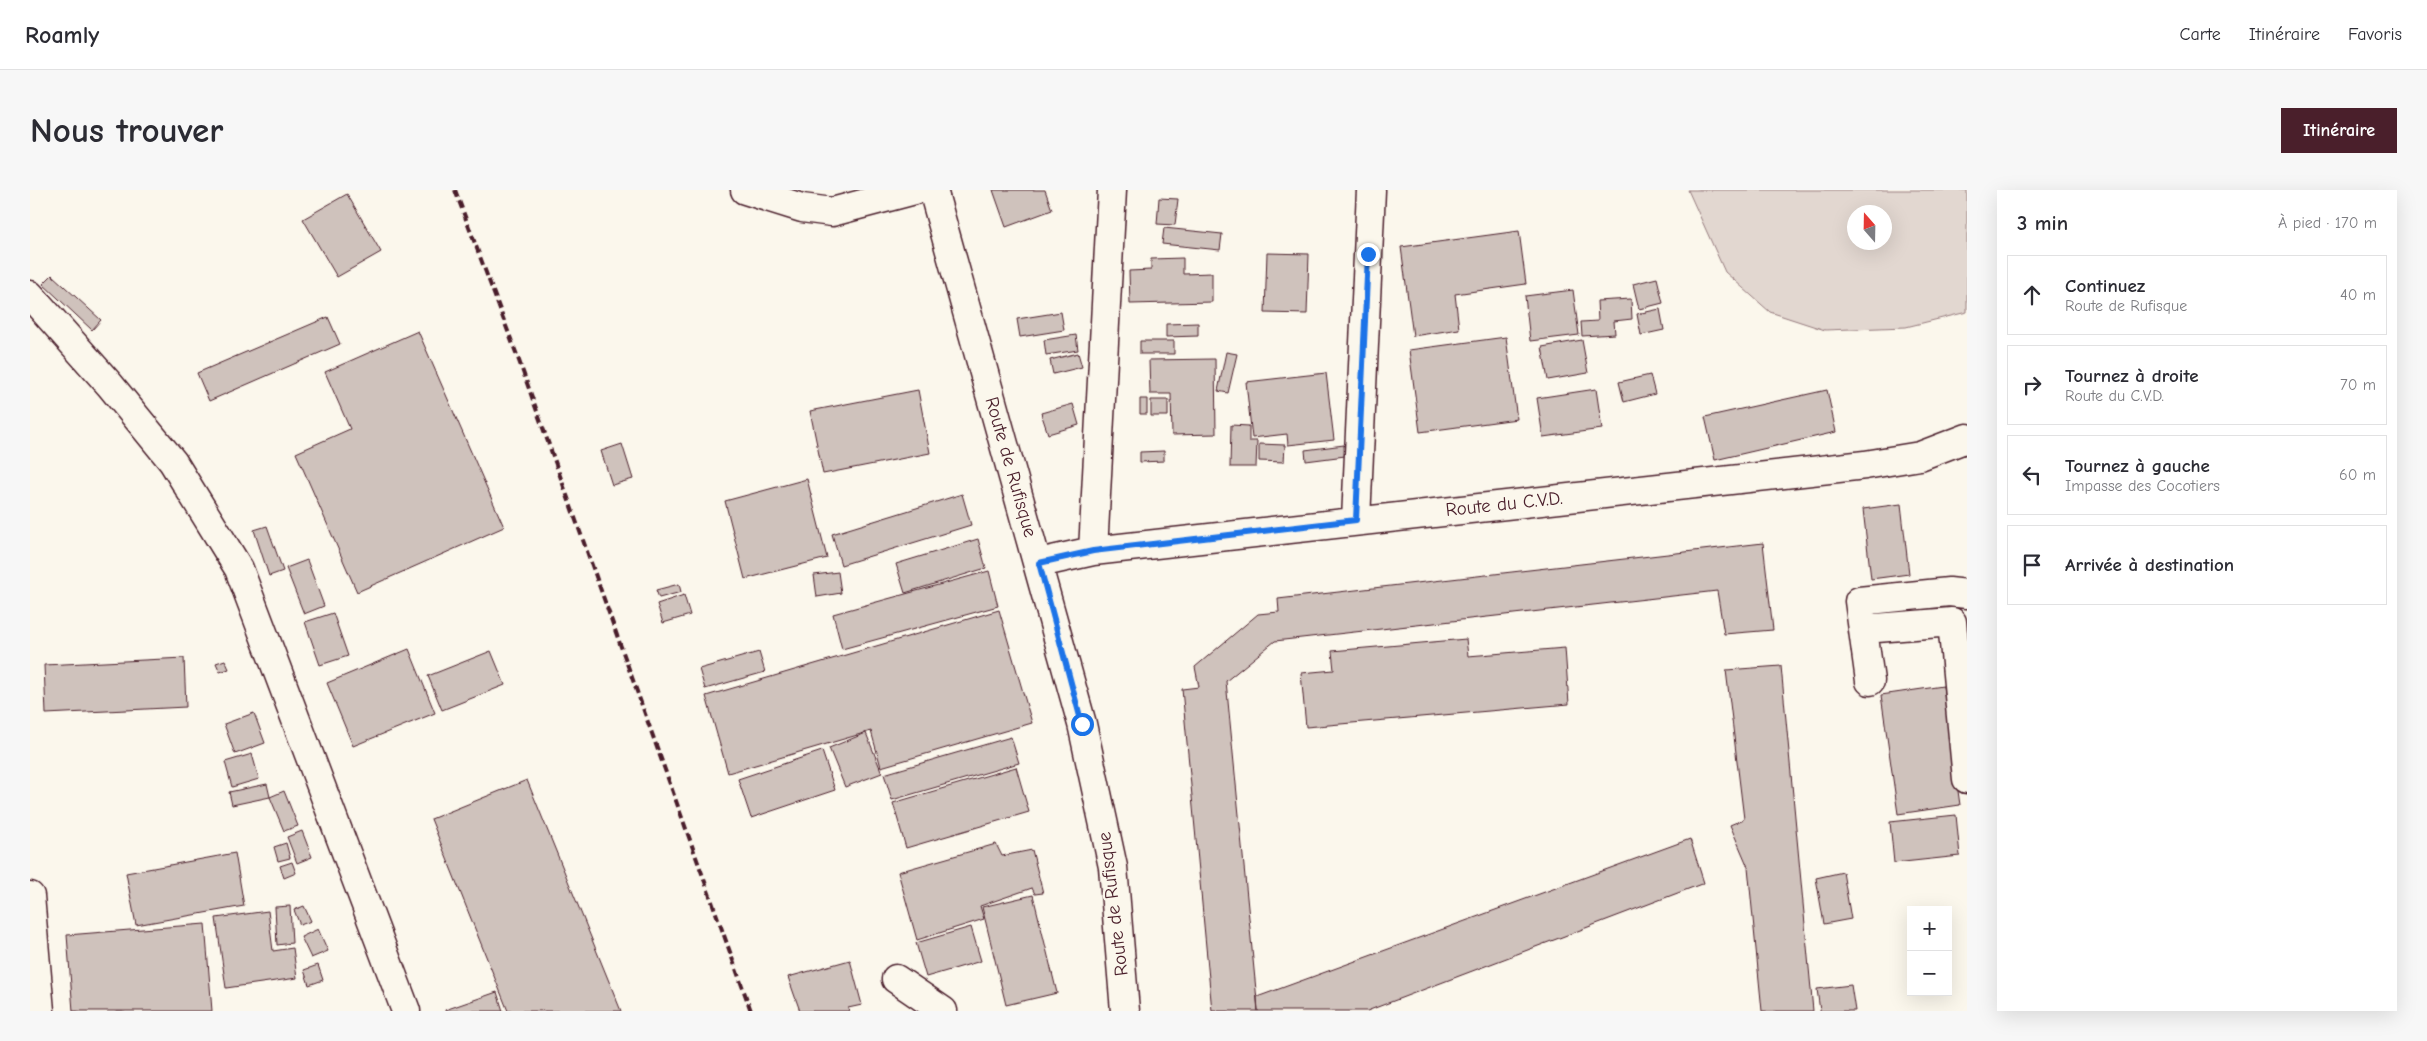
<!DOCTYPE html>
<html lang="fr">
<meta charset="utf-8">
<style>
:root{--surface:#fff;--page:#f7f7f7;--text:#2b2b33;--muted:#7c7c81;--line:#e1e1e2;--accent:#4a1f2b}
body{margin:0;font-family:"Comic Neue",sans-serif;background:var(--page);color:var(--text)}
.controls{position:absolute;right:15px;bottom:15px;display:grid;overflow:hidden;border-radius:0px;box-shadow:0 5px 20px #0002}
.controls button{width:45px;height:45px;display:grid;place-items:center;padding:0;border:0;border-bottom:1px solid var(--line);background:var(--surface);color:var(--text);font:25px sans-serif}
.compass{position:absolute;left:1817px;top:15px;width:45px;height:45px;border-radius:50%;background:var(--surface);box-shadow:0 5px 20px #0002;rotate:340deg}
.stop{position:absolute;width:15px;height:15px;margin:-11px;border:4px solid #1a73e8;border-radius:50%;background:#fff}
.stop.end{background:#1a73e8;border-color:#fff;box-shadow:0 1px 5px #0008}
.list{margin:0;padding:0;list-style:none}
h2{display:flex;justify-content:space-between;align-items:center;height:65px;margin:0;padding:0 20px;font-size:21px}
h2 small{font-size:16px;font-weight:400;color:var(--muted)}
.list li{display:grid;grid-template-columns:32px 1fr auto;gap:15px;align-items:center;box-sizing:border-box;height:80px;margin:0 10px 10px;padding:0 10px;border:1px solid var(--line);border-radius:0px}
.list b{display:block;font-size:19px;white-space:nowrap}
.list p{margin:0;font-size:16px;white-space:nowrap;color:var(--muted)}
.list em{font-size:16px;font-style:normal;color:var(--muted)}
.icon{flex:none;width:28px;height:28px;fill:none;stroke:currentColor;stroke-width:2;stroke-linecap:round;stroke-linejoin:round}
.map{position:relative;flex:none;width:1937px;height:821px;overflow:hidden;border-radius:0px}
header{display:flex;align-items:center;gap:30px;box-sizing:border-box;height:70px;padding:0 25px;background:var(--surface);border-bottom:1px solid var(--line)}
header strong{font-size:24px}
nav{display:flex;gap:28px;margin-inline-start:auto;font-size:18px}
.intro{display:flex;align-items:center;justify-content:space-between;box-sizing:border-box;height:120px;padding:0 30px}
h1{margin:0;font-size:35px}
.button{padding:12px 22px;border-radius:0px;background:var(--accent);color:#fff;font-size:18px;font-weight:700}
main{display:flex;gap:30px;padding:0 30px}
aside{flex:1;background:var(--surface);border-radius:0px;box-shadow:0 5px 20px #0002}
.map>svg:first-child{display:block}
.green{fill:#e2d7d0;stroke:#967b7e;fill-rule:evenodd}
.building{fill:#cfc2bc;stroke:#4a1f2b}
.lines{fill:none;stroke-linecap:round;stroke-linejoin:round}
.minor-casing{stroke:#4a1f2b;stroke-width:31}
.major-casing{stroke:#4a1f2b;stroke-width:31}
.minor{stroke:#fbf7ec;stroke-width:28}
.major{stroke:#fbf7ec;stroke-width:28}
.rail{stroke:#4a1f2b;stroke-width:4;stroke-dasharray:8 4;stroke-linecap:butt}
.route{stroke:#1a73e8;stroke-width:6}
.labels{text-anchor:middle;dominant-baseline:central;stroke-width:4.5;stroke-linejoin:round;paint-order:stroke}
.street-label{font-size:19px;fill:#4a1f2b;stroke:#fbf7ec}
</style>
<header>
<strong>Roamly</strong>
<nav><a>Carte</a><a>Itinéraire</a><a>Favoris</a></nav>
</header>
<div class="intro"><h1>Nous trouver</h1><a class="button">Itinéraire</a></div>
<main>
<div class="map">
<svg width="1937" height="821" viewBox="0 0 1937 821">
<rect width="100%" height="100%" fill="#fbf7ec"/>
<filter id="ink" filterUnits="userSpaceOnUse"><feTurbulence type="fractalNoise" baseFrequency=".02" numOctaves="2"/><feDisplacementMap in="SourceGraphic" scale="10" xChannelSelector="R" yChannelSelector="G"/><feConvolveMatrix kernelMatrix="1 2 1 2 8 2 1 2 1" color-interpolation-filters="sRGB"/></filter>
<g filter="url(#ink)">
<path class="green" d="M1658,0H1937V122L1876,137L1795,140L1740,122L1695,82ZM1824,22H1854V52H1824Z"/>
<path class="building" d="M963,0H1015L1022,20L976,37Z
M317,4L351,62L307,87L273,29Z
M1129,8L1148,9L1145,35L1127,34Z
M1134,38L1192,44L1190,60L1132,54Z
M1489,41L1496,94L1425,104L1429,139L1383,146L1371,57Z
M1237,63L1279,64L1277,124L1235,123Z
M1153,68V84L1182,83V112L1100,114L1099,81L1121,80V69Z
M22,85L71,130L62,140L13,94Z
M1627,88L1633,113L1609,119L1603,94Z
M1543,100L1549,145L1500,151L1495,106Z
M1601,109L1602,129L1584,131L1585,144L1552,146L1551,132L1568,131L1567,111Z
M1630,119L1634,140L1611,145L1607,124Z
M1031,122L1034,140L990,147L987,129Z
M298,127L310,154L179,211L167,183Z
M1168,133V146L1136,147V134Z
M388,141L474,337L327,402L266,263L320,239L295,182Z
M1046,145L1048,160L1016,165L1014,150Z
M1476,147L1487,229L1390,242L1379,160Z
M1552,150L1558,183L1518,190L1512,157Z
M1110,151H1144V164H1110Z
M1196,162L1207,164L1198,203L1188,201Z
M1048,163L1052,177L1023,184L1020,170Z
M1185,169L1186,244L1142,245L1141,204H1120L1119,170Z
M1296,183L1304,250L1258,255L1257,244L1222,248L1216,192Z
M1620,185L1625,204L1594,212L1589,192Z
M1566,199L1572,239L1513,247L1507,208Z
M888,200L900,263L793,284L780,221Z
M1797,200L1806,242L1685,270L1675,227Z
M1110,209H1117V224H1110Z
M1121,210H1138V226H1121Z
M1043,214L1049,235L1018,244L1011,223Z
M1201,235L1219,236V251H1227L1226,277H1200Z
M592,254L603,289L582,295L571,261Z
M1229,254L1255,255L1254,272L1229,271Z
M1314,255L1315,266L1276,271L1275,260Z
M1134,261V271L1110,272V262Z
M777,289L797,368L715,389L695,311Z
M932,304L941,335L811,375L802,344Z
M1871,314L1879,384L1841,389L1833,319Z
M237,336L253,381L239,386L224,340Z
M948,349L956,378L875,403L866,374Z
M1733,353L1743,440L1694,444L1687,401L1245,451L1196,491L1228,821H1182L1152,499L1169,497L1165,477L1228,424L1249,422L1248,409Z
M277,370L294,416L274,424L256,378Z
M959,381L968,416L812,459L803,424Z
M808,382L811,403L787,407L784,385Z
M649,394L651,402L629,408L626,400Z
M654,405L660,425L633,433L627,414Z
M969,420L1002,533L851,577L841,541L698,583L676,506Z
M303,423L318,466L290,475L275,432Z
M1436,449L1438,466L1535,458L1539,514L1276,537L1271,483L1304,480L1302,461Z
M379,459L405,523L323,556L297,493Z
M461,461L475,495L412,520L398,486Z
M729,462L735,482L675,499L669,479Z
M154,468L156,517L16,524L14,475Z
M195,470L199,479L190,482L186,473Z
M1751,476L1783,821H1732L1718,677L1700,635L1714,629L1696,480Z
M1913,496L1930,615L1868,624L1851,505Z
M224,523L235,553L205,564L194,534Z
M836,543L852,583L815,597L799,558Z
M981,547L989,573L862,610L854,584Z
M792,561L805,600L721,628L708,589Z
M222,564L229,589L202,597L195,572Z
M986,577L999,622L876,658L863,613Z
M497,590L591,821H478L401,629Z
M237,594L240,607L202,615L199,602Z
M254,601L268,636L254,641L240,607Z
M1926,625L1930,666L1864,673L1860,632Z
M272,641L282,667L267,673L257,647Z
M1660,649L1674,693L1337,821H1228L1227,807Z
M256,653L260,668L248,671L244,657Z
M966,654L972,666L1002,660L1013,703L1005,704L1002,698L950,716L954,729L887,750L868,682Z
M205,663L214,716L106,735L96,683Z
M262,672L266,683L254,688L250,676Z
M1813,682L1821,729L1794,734L1786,688Z
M1003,705L1027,803L976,815L952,717Z
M260,716L262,753L247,755L245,717Z
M274,716L281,731L270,735L264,720Z
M238,721L243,761L263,758L267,788L196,798L186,728Z
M175,734L182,821H43L37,745Z
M941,737L951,771L896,787L886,753Z
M288,739L298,761L281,768L271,747Z
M820,770L832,815L818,818L819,821H770L758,787Z
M288,775L293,790L279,795L274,780Z
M1821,795L1825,821H1790L1787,799Z
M467,802L473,821H415V820Z"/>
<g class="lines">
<defs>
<path id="minor" d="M715,0L772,18L802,22L885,0
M0,105L80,195L143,272L209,379L376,821
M1326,330L1341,0
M1063,361L1082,0
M1009,373L1063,361L1835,275L1890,266L1937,248
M1834,439L1922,432L1937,589
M1840,491L1829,411L1919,402L1937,404
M0,706L10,821
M866,789L913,821"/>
<path id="major" d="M903,0L1052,534L1083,677L1095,821"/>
</defs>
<use href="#minor" class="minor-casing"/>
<use href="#major" class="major-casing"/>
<use href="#minor" class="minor"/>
<use href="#major" class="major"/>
<path class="rail" d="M425,0L488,168L721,821"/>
</g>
</g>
<g class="lines" filter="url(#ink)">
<path class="route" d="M1052,534L1009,373L1063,361L1326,330L1338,64"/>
</g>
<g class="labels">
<g class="street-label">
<text transform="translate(981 277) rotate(74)">Route de Rufisque</text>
<text transform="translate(1474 314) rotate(-6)">Route du C.V.D.</text>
<text transform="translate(1083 714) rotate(-97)">Route de Rufisque</text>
</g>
</g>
</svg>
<div class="controls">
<button>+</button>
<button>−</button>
</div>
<svg class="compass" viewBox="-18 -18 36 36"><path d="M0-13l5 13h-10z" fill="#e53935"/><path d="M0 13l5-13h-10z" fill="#7c7c81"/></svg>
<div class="stop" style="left:1052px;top:534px"></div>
<div class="stop end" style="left:1338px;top:64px"></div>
</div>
<aside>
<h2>3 min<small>À pied · 170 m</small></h2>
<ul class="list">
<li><svg class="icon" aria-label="ahead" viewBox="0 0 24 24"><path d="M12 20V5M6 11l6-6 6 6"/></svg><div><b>Continuez</b><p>Route de Rufisque</p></div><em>40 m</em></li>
<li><svg class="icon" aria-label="right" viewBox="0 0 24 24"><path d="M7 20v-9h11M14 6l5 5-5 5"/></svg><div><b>Tournez à droite</b><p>Route du C.V.D.</p></div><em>70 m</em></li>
<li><svg class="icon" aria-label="left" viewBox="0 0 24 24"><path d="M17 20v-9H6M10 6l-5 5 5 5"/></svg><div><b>Tournez à gauche</b><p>Impasse des Cocotiers</p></div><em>60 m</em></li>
<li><svg class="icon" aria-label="arrive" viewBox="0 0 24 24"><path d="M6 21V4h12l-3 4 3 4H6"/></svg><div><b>Arrivée à destination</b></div></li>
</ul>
</aside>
</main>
